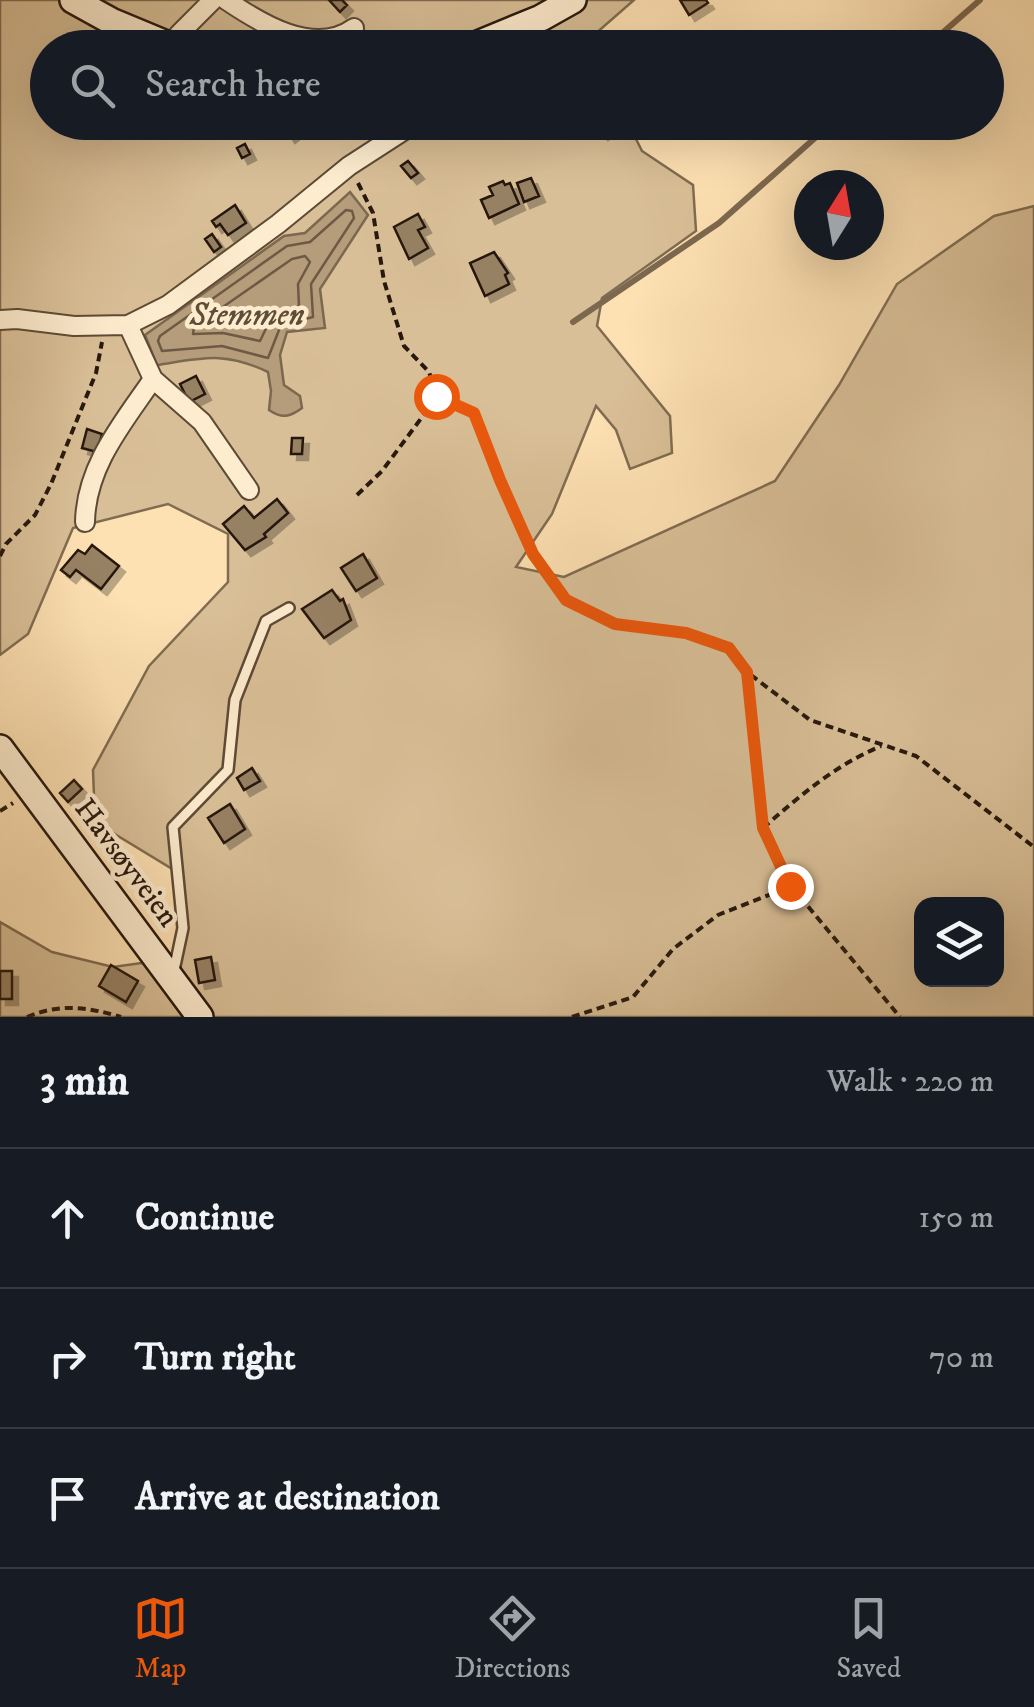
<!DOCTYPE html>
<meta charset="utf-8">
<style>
:root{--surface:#171b24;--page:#20242c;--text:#f1f3f6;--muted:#9ea1a6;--line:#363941;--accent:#ea580c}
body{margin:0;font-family:"IM FELL DW Pica",serif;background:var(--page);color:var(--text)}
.controls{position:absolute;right:30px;bottom:30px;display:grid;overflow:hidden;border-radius:20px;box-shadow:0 10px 40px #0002}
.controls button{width:90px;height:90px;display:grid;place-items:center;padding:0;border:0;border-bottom:2px solid var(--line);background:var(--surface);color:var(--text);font:50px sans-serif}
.compass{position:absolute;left:794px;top:170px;width:90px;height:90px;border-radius:50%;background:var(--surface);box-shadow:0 10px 40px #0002;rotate:11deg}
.stop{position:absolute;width:30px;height:30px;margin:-22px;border:8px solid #ea580c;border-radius:50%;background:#fff}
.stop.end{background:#ea580c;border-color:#fff;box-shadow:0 2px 10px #0008}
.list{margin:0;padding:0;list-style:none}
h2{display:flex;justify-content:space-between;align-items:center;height:130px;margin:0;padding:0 40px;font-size:42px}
h2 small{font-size:32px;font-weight:400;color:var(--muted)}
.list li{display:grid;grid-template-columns:65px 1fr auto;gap:30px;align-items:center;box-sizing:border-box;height:140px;padding:0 40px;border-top:2px solid var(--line)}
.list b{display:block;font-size:38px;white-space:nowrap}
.list em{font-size:32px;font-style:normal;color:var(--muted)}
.icon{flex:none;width:55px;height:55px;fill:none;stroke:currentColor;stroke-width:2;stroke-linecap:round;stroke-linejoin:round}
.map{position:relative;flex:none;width:1034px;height:1017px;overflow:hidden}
.search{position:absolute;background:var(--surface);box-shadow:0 10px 40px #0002;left:30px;right:30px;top:30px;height:110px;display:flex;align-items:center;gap:25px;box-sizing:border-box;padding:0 35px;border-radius:55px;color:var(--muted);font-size:38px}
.sheet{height:550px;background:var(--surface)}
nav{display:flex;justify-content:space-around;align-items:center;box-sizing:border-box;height:140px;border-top:2px solid var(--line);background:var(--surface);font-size:28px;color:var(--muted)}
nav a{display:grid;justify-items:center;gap:5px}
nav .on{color:var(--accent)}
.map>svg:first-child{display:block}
.green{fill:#d9bf97;stroke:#806c52;stroke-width:2.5;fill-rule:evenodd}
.water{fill:#b59d7b;stroke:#7c684f;stroke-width:2.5}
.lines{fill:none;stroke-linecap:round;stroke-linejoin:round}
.shore{stroke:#6e5a44;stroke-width:2.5}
.stream{stroke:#7c684f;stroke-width:6}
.building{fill:#978163;stroke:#27180d;stroke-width:2.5;filter:url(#shadow)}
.service-casing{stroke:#5d4a36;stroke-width:14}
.minor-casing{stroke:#5d4a36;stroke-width:22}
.secondary-casing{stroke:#27180d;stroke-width:30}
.path{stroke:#27180d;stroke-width:4;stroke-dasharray:8 5;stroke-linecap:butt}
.service{stroke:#feecce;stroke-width:9}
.minor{stroke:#feecce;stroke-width:18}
.secondary{stroke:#feecce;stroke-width:25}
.route{stroke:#ea580c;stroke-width:12}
.labels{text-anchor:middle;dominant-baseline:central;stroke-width:9;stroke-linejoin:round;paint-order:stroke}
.street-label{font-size:30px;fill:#27180d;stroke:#feecce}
.water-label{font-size:32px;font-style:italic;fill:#604d39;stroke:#feecce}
</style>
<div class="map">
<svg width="1034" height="1017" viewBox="0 0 1034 1017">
<defs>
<filter id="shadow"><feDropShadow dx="6" dy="6" stdDeviation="0" flood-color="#0004"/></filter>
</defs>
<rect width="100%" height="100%" fill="#fee1b3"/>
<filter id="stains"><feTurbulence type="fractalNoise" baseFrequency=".002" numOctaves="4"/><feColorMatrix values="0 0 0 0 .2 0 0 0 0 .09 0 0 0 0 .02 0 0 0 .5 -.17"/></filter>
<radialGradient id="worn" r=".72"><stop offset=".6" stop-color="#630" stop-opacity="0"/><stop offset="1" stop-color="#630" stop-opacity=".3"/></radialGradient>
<path class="green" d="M0,0H634L595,34L600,47L48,48V122L628,123L642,151L693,185L696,231L602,298L597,326L670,416L672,453L630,469L616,430L596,406L552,514L516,567L564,577L775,481L839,385L897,284L994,216L1034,206V1017H0V922L52,952L113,967L178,958L182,875L95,822L93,770L149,666L228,582V534L168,504L73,528L28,634L0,655ZM922,904H996V979H922Z"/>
<path class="water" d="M350,192L368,215L320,289L325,328L287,332L280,355L284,385L300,396L302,408C290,417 282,419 269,410L271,391L268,372C224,351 203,358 157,365L145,335L284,236L305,233Z"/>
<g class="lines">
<path class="shore" d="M346,210L352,211L354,218L311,284L313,317L281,325L268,358L222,346L162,351L158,341L160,336L287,246L310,242Z
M305,256L310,262L298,284L299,306L272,316L260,341L223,333L193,334L194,327L292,259Z"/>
<path class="stream" d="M925,48L980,0
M573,322L719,223L833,122"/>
</g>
<path class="building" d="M329,0H342L347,5L340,12Z
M680,0H706L708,3L689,15Z
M279,122H308L289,137Z
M594,122H618L619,123L602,134Z
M245,144L250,154L242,158L237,148Z
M408,161L418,173L411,178L401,166Z
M531,178L539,196L524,202L517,183Z
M503,181L505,185L510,183L519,204L489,218L481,200L493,195L489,187Z
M235,205L246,223L228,235L220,224L216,227L212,221Z
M418,214L425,227L418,230L428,248L409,259L394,227Z
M212,234L221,247L214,252L205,239Z
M494,252L508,273L505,275L509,284L485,296L470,263Z
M196,376L205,394L189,402L180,384Z
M87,429L102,434L97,452L82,448Z
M292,438H303L302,454H291Z
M277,499L288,513L264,534L266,537L245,550L223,524L244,506L254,518Z
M92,545L119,566L101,589L76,570L70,577L61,570L78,550L85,554Z
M363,554L377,578L356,591L341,568Z
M332,590L340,601L343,599L351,620L324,638L302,609Z
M252,768L260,781L244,790L237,778Z
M74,780L82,789L68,802L60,793Z
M230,804L245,829L224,843L208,818Z
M211,957L215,980L199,983L195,960Z
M111,965L138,981L126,1002L99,986Z
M0,971H12V999H0Z"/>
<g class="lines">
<defs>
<path id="service" d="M173,975L183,928L173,827L228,770L235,700L266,621L289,608"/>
<path id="minor" d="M226,0C260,23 314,57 354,28
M173,47L179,34L213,0
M0,320L17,319L74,326L128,325L168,305L278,224L349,166L417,122
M128,325L153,379L202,422L249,490
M85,522C86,466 123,423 153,379"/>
<path id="secondary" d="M73,0L111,21L176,48
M468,48L541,18L573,0
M0,748L200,1017"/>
</defs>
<use href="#service" class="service-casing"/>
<use href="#minor" class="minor-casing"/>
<use href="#secondary" class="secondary-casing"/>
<path class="path" d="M358,183L373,213L384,281L404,346L429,372L437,397L474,413L499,480L533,554L566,600L615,624L686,633L729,648L747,672L810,720L916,756L1034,847
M357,495L382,471L437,397
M0,556L6,544L35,515L51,484L96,373L102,342
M747,673L763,828L791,886L900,1017
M0,811L13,803
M763,828C801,795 834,766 881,746
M27,1017C60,1003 88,1007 121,1017
M572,1017L633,997L673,949L718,915L789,887"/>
<use href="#service" class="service"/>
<use href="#minor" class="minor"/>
<use href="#secondary" class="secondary"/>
</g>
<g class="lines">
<path class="route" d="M436,396L474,413L500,480L533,554L566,600L615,624L686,633L729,648L747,672L763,828L790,886"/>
</g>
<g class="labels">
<g class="street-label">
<text transform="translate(126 863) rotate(53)">Havsøyveien</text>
</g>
<g class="water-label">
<text x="247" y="316">Stemmen</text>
</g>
</g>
<rect width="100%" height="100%" filter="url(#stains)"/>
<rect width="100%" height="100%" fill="url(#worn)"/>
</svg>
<div class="controls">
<button><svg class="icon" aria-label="layers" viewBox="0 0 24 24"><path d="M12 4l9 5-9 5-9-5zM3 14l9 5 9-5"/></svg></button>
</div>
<svg class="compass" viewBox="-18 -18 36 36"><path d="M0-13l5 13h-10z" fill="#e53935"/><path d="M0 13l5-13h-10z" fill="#9ea1a6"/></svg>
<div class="stop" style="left:436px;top:396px"></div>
<div class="stop end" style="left:790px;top:886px"></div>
<div class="search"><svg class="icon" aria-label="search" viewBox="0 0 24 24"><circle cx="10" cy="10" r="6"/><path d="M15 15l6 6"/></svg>Search here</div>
</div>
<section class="sheet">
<h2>3 min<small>Walk · 220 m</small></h2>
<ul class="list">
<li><svg class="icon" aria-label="ahead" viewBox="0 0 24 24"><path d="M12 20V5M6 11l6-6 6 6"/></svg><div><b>Continue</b></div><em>150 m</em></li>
<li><svg class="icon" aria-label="right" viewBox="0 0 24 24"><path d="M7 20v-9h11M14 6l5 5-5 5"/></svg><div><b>Turn right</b></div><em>70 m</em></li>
<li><svg class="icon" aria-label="arrive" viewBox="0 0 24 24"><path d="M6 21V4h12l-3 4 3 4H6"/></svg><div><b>Arrive at destination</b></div></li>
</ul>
</section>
<nav>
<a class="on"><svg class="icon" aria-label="map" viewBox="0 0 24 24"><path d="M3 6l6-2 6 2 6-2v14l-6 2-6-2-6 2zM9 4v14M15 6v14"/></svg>Map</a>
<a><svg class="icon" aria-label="directions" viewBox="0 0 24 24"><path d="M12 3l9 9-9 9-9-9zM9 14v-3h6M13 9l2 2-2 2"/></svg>Directions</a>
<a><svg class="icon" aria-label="saved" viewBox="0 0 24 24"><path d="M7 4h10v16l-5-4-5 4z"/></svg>Saved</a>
</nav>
